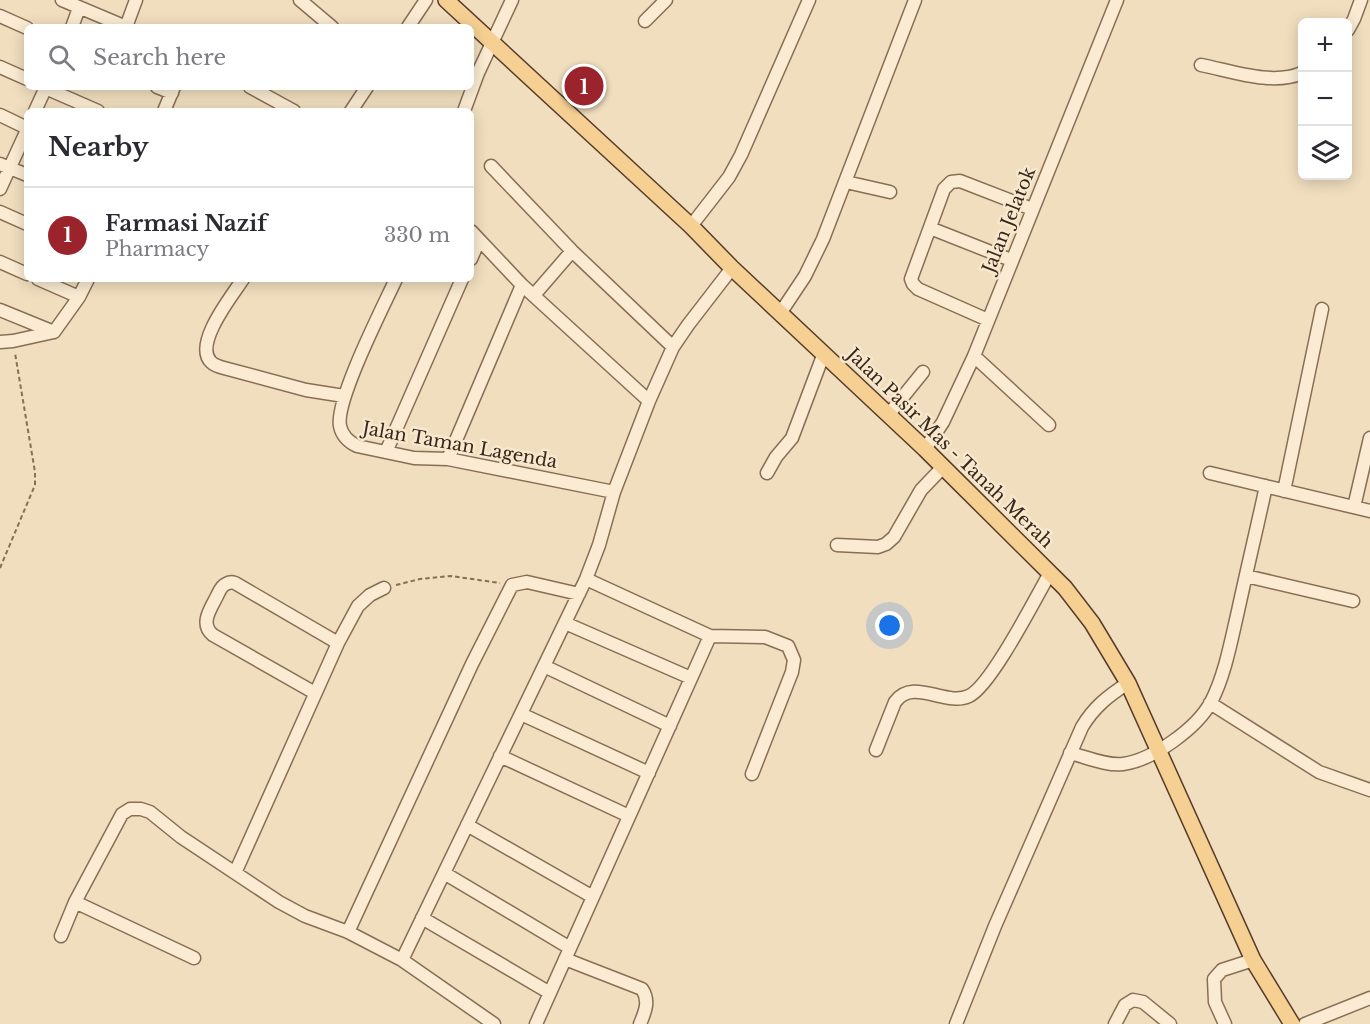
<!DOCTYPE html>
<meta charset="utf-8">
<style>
:root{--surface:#fff;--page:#f7f7f7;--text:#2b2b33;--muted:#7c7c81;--line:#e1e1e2;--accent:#9b232c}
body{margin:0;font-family:"Libre Baskerville",serif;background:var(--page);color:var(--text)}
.controls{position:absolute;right:18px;top:18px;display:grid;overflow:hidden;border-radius:9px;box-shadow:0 3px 15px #0003}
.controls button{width:54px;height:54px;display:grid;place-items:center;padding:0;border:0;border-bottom:2px solid var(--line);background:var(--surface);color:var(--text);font:30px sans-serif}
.you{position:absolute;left:890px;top:626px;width:21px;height:21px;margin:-15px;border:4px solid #fff;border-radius:50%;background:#1a73e8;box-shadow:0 0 0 9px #1a73e833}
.badge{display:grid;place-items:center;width:39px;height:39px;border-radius:50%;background:var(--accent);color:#fff;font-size:20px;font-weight:700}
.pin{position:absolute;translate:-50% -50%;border:3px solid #fff;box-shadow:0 2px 6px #0006}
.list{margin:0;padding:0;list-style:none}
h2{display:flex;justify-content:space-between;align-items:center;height:78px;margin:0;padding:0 24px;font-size:26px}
h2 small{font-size:20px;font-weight:400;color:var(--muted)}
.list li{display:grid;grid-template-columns:39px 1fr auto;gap:18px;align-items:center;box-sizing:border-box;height:96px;padding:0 24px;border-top:2px solid var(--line)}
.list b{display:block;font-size:22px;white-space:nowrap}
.list p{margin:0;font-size:20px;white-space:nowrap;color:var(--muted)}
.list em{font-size:20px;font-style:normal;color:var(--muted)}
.icon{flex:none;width:33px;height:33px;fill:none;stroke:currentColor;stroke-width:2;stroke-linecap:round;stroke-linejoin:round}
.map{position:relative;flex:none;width:1370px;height:1024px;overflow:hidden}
.search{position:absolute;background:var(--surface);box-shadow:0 3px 15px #0003;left:24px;top:24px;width:450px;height:66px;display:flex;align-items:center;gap:15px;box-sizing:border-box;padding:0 21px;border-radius:9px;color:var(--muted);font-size:22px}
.panel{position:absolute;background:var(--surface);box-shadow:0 3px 15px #0003;left:24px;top:108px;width:450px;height:174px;border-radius:9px}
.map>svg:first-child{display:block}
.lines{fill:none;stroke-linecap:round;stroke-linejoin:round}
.minor-casing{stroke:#896e56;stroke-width:15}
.major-casing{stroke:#563c2b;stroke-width:18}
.path{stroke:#896e56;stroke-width:2;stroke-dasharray:4.5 3;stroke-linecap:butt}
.minor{stroke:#faebd2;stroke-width:12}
.major{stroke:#f6d093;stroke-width:15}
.labels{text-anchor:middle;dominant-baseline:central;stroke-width:5;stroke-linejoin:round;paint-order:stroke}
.street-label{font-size:18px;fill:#38271b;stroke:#f7e8ce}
</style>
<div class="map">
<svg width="1370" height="1024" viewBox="0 0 1370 1024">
<rect width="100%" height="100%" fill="#f0debe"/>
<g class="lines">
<defs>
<path id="minor" d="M62,0L126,27
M300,0L332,27
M0,16L27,28
M645,21L666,0
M72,27L79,8
M126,27L136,0
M408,27L426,0
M1348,30L1354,19L1361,0
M1201,65C1232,71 1272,86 1302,73
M0,67L27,79
M43,87L98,111
M157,87L172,93
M250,87L294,111
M35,111L46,87
M164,111L174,87
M351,111L367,87
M464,111L478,73L512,0
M0,115L27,128
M0,164L27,175
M491,166L572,251L673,347
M846,182L890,192
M0,189L27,130
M0,212L27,224
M691,226L729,177L741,155L809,0
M930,228L1011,260
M471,231L522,285L649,401
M471,259L479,240
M0,262L27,274
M38,279L79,297
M243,279C232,296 193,344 211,362C214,365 220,367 224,368L306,390L344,396
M396,279C383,307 335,401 340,426C342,436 349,442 357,446L414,458L448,459L614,492
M534,295L572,251
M0,310L54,332
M781,312L805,276L823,239L915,0
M988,320L918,289L913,284L911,279L944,189L951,182L960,181L1032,209
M54,332L79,297L88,279
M0,342L13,341L54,332
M974,356L1049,425
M889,414L923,372
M925,449L943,422L974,356L1117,0
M386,452L462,279
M448,459L522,285
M767,473L776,457L792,438L824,353
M1210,473L1370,511
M1284,491L1322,309
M1354,507L1370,438
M837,545L878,547L886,544L894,537L921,490L943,467
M1246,576L1353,601
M586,579L710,636L765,637L788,646L794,660L792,672L752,774
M565,623L691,678
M544,666L670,726
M315,693L213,635C199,624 211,608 217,596C219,592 221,586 226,584C229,582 232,582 235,583L338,643
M1210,703L1319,772L1370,790
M521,714L649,773
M876,750L895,702C913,677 946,707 969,696C991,686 1036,597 1050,573
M1070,753C1086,757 1107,766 1123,764C1153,760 1197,728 1211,702C1225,675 1231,641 1238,611C1247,569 1257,528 1266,486
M500,756L629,816
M467,825L593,897
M235,873L338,643L358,606L370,595L384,588
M444,873L570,948
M75,902L194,958
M422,918L550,993
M348,932L472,664L512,585L527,582L579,594
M61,936L75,902L122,814L130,809H141L150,812L181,837L279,902L305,916L348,932L402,960L494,1024
M565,959L642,989C650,1001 645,1012 640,1024
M402,960L586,579L599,545L614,492L649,401L673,347L688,325L732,268
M536,1024L710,636
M956,1024L995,926L1082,727C1094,707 1108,696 1128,683
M1115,1024L1125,1005L1133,1000L1143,1002L1170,1024
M1225,1024L1215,1002L1214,979L1222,970L1253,960
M1305,1024L1370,998"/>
<path id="major" d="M446,0L691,226L732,268L925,449L1065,588L1092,623L1128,683L1253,960L1292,1024"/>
</defs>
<use href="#minor" class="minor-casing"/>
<use href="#major" class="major-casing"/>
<path class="path" d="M0,568L35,485V472L15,353
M396,585L420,579L451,576L500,583"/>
<use href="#minor" class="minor"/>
<use href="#major" class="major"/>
</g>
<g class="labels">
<g class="street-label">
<text transform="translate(1009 220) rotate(-68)">Jalan Jelatok</text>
<text transform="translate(460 445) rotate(10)">Jalan Taman Lagenda</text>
<text transform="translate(950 448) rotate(44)">Jalan Pasir Mas - Tanah Merah</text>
</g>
</g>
</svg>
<div class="controls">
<button>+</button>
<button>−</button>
<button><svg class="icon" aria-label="layers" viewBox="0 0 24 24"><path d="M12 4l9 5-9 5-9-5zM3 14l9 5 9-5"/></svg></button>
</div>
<div class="you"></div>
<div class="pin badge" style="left:584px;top:86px">1</div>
<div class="search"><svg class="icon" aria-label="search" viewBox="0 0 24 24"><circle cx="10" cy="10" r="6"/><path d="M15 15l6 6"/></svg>Search here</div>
<section class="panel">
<h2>Nearby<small></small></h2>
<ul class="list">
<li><span class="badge">1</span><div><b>Farmasi Nazif</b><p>Pharmacy</p></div><em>330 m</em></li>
</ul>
</section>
</div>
